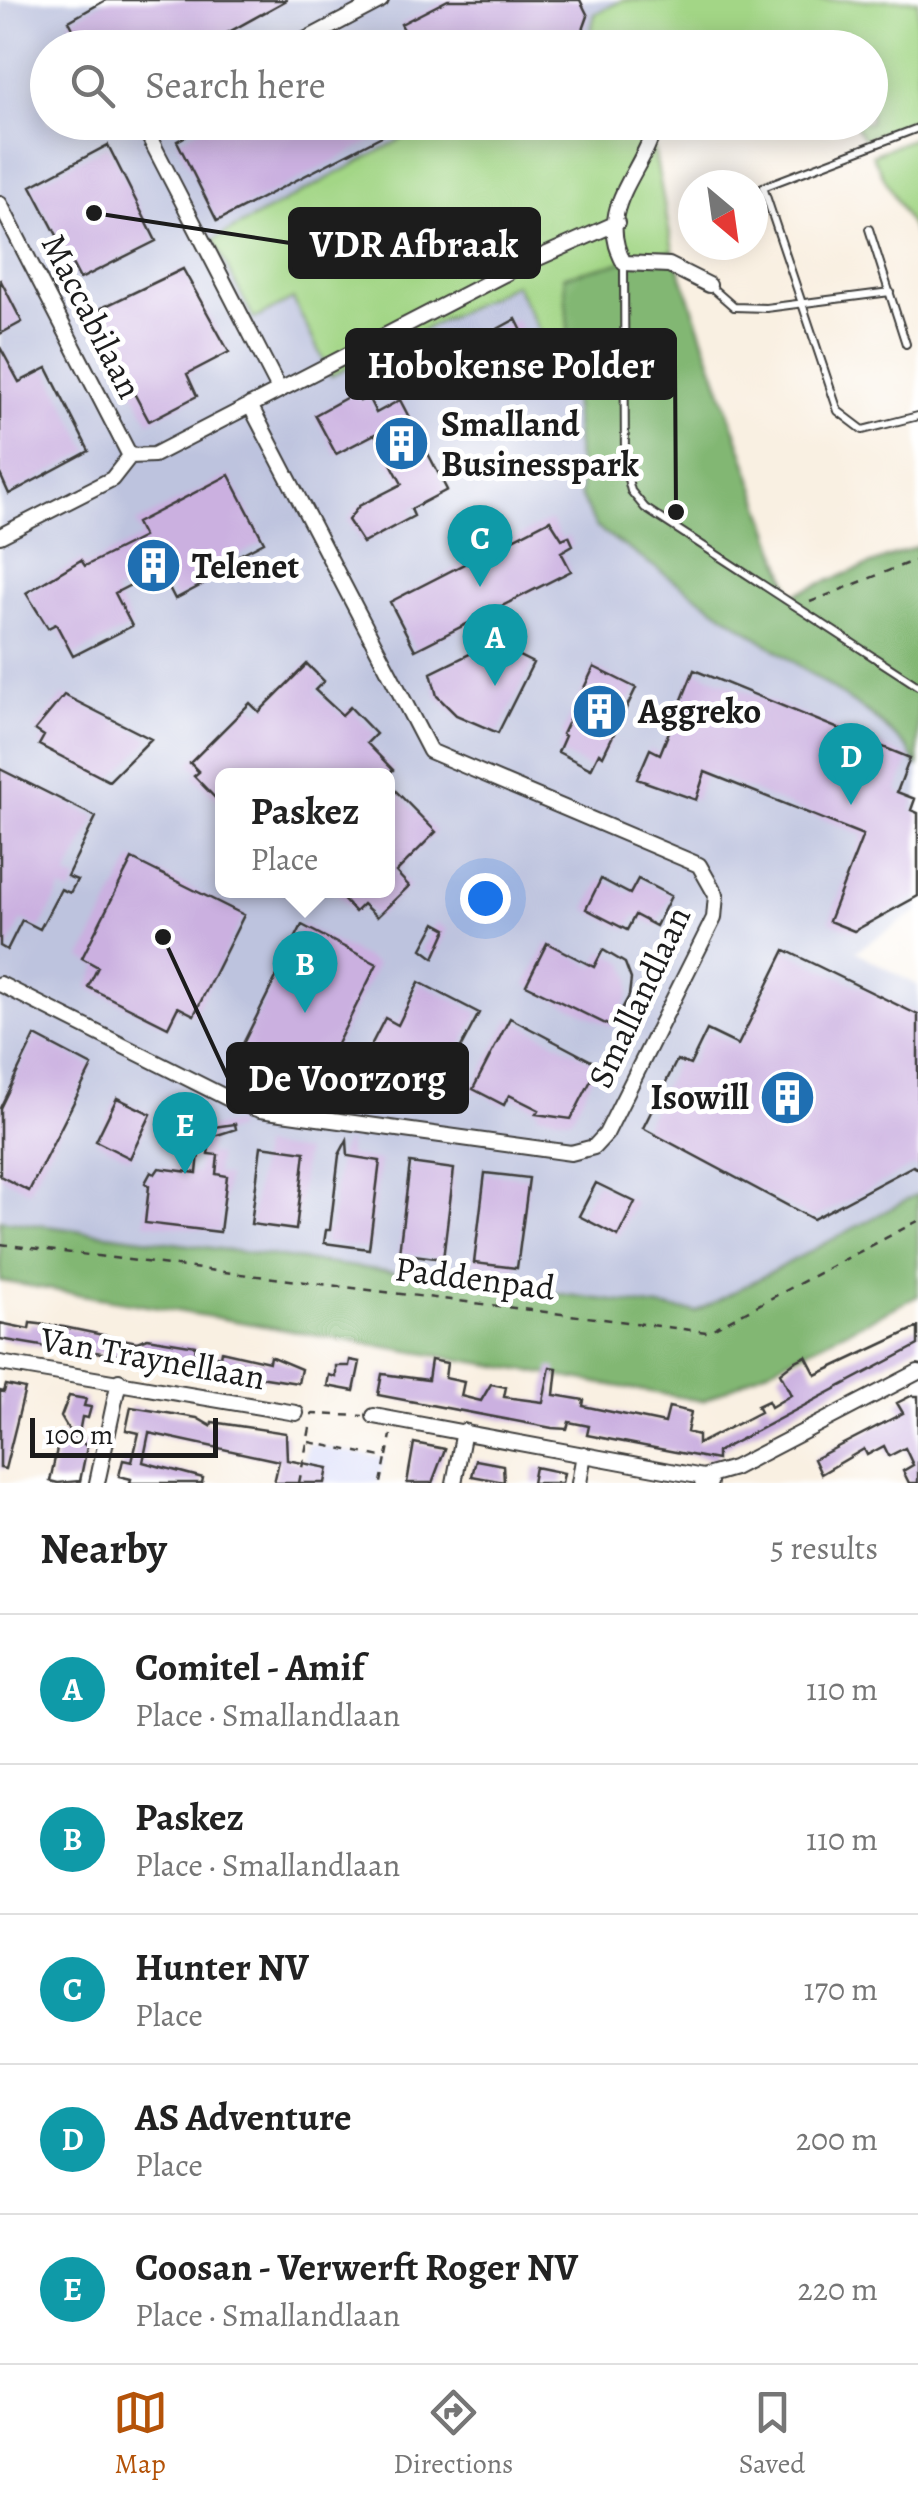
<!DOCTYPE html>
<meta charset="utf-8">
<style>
:root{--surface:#fff;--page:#f6f6f6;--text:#222;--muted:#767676;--line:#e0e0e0;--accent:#b45309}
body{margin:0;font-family:Alegreya,serif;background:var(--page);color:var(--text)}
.compass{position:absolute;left:678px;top:170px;width:90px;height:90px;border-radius:50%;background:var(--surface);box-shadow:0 5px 25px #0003;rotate:151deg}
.scale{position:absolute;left:30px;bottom:25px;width:188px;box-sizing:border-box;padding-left:10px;border:5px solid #1c1c1c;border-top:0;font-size:28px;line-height:35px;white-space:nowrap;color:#1c1c1c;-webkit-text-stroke:8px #fff;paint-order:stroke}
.you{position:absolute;left:485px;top:898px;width:35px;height:35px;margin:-25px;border:8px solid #fff;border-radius:50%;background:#1a73e8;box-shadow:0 0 0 15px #1a73e833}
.badge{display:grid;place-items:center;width:65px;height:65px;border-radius:50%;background:var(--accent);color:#fff;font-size:32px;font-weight:700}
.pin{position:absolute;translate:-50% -82px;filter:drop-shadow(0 2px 5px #0008)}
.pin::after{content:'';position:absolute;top:52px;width:35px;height:30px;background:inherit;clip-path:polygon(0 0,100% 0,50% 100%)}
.popup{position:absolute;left:215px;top:768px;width:180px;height:130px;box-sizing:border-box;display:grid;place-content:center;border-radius:15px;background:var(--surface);filter:drop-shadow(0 2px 8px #0005);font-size:32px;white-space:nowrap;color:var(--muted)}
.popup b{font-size:38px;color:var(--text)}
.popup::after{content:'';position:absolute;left:50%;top:100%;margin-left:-20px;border:20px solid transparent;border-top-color:var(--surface)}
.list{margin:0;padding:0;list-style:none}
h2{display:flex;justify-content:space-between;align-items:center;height:130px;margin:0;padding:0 40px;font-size:42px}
h2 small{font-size:32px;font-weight:400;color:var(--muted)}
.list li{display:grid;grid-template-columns:65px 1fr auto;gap:30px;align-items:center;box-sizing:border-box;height:150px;padding:0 40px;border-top:2px solid var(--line)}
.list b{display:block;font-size:38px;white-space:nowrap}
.list p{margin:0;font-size:32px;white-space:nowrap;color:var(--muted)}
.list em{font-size:32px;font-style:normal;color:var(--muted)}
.icon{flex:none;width:55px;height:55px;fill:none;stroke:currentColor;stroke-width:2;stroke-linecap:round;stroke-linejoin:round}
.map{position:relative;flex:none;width:918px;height:1483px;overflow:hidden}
.search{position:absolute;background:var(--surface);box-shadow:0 5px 25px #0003;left:30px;right:30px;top:30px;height:110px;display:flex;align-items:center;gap:25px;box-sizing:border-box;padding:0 35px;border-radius:55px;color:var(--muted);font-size:38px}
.sheet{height:880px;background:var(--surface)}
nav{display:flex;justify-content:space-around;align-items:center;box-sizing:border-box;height:140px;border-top:2px solid var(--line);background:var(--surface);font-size:28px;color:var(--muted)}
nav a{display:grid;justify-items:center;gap:5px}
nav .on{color:var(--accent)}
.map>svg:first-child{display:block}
.built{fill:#d4d8f9}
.industrial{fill:#bdc3de;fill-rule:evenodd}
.green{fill:#a3d686;stroke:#607951;stroke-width:2.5}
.forest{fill:#82b773;stroke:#4f6a48;stroke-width:2.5}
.building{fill:#cbb0e0}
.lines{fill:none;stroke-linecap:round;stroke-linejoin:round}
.service-casing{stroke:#3d3c3a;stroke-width:10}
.minor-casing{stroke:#3d3c3a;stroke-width:18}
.path{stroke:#3d3c3a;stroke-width:2.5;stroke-dasharray:8 8;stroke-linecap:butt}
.service{stroke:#fff;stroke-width:6}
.minor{stroke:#fff;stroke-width:14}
.labels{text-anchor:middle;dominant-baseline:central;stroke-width:10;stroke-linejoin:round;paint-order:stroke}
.street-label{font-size:35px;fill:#1c1c1c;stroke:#fff}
.poi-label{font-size:35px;font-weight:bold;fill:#1c1c1c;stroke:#fff;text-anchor:start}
.leader{fill:none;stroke:#1c1c1c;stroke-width:4}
.callout-dot{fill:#1c1c1c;stroke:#fff;stroke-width:4}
.callout{fill:#1c1c1c;stroke:#1c1c1c;stroke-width:4}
.callout-label{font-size:38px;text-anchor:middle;font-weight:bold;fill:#fff}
</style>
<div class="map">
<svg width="918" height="1483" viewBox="0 0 918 1483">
<rect width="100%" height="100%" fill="#fff"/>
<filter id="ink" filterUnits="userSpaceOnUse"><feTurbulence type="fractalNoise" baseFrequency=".01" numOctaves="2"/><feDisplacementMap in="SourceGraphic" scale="20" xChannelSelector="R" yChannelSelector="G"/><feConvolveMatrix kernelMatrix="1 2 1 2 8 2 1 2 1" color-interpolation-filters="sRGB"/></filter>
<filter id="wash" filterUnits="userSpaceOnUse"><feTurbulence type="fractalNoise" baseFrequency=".0048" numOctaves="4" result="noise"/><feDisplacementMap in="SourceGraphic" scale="40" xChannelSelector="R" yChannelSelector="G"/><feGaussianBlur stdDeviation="2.25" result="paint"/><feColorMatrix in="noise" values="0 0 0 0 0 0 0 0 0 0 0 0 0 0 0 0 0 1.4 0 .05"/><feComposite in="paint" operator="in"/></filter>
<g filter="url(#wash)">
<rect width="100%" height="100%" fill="#f9f0e2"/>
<path class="built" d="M308,1444L384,1458L378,1483H300Z"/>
<path class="industrial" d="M0,0H623L595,14L590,35L567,47L48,48V122L432,123L213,241L254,319L293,298L331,376L515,283L547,344L569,342L581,497L874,717L908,748L918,768V911L856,951L918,986V1194L696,1312L0,1220ZM222,776H388V890H222Z"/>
<path class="green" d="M623,0H918V119L864,139L853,123L870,122V48L567,47L590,35L595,14Z
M432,123H649L673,250L792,595L918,546V768L908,748L866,711L596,527L581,497L569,343L547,345L515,284L331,376L293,299L254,319L213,240Z
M918,136V240L872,155Z"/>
<path class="forest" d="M673,250L792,595L918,546V768L908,748L874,717L596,527L581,497L564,276Z
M918,1194V1296L703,1401L0,1281V1220L696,1312Z"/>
<g id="blocks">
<path class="building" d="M106,0H287L200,48H83L69,21Z
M448,0H580L588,16L583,30L551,48H413L401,24Z
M212,122H409L217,221L177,141Z
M108,145L156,241L80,279L31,186Z
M183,269L229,352L187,374L197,396L149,421L91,313Z
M0,279L22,322L0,334Z
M516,319L526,339L502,352L492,332Z
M0,347L19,382L47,368L89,451L9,494L0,474Z
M355,393L360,401L368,397L376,413L400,400L447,490L411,509L414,516L363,543L348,520L359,506L402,484L375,434L336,454L315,415Z
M229,475L264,542L211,570L215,578L175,599L160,570L115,593L132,626L73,656L56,624L48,628L26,593L81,560L85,566L143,537L136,523Z
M550,520L562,539L569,536L573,545L561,552L571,571L415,650L390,602Z
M491,642L533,663L498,733L456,715L437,696L431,673L476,651L482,661Z
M307,664L324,681L315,690L342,715L350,707L376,734L367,743L393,770L387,776H222V805L194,776L199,772L190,763L250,703L259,712Z
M594,667L636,688L603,756L599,753L591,769L558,752L565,736L562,734Z
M694,670L910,758L897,792L915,799L911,810L918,813V896L854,931L829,921L863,835L705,772L696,800L637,779L650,749L660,754Z
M64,695L151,739L109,781L39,745L44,736L35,730Z
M0,769L96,817L67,876L77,880L70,893L61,889L40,929L22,920L7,950L0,946Z
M388,783L436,832L396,872L409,886L377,917L363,904L355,912L334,890H388Z
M132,859L244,915L194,1015L178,1007L168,1027L88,987L98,967L82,958Z
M601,879L630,894L638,879L671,896L656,926L635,915L627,930L586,909Z
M436,923L447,929L434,958L422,949Z
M302,925L377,964L328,1062L319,1065L311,1082L278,1066L272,1080L234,1062Z
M547,943L594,967L603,950L625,963L631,979L629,996L612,1027L526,985Z
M785,950L918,1015V1169L913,1166L813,1219L643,1128L677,1060L690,1065L707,1030L738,1045Z
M419,982L479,1013L443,1081L404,1062L396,1078L363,1061L385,1018L398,1025Z
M510,1018L599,1065L571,1119L536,1114L539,1110L509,1095L504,1105L473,1089Z
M35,1036L92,1066L29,1191L0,1176V1108Z
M117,1098L151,1114L130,1158L96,1141Z
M192,1115L207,1128L235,1124L236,1129L211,1137L208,1154L218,1155L216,1174L227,1176L220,1232L145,1223L149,1186L145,1183L151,1172L155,1174L159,1168L197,1173L200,1143L186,1148L179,1127Z
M347,1140L348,1156L380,1161L369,1249L324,1243L326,1230H330L339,1155Z
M261,1146L305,1152L296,1230L251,1224Z
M410,1163L454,1169L443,1259L399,1253Z
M485,1173L529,1178L517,1268L474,1263Z
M596,1183L635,1202L618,1236L579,1216Z
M0,1323L29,1329L30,1323L64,1327L137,1342L147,1338L196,1346L195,1352L220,1357L221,1351L269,1362L270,1356L301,1369L298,1383L95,1352V1355L0,1339Z
M918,1327V1345L717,1452V1460L587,1435L589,1426L569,1422L567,1429L552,1428L378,1395L382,1374L428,1380L431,1360L447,1363L445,1378L464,1382L461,1396L481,1401L491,1384L506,1387L504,1397L543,1402L550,1367L557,1368L554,1395L584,1400L583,1406L665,1423L669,1407L691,1412L687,1432L698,1435V1444L760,1412L757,1406L768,1401L771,1407L791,1395L780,1373L794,1362L806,1356L816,1375Z
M350,1360L360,1362L354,1391L327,1386L329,1375L336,1377V1366H349Z
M6,1385L25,1389L5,1469L0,1468V1391L4,1392Z
M69,1396L86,1399L84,1406L91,1407L88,1418L82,1417L78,1438L87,1447L80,1481L58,1483L50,1481L60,1435L73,1437L61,1417Z
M911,1396H918V1483H909L903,1471L913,1465L905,1448L889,1456L884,1446L867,1455L864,1449L821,1474L814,1459L903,1413L897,1403Z
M131,1407L197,1418L211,1426L212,1422L286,1433L287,1460L328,1468L325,1483H274L279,1461L149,1433L143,1462L203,1478L202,1483H130L131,1479L119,1476L123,1460L132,1462L139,1433L126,1430Z
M414,1443L445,1449L432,1483H407Z
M476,1460L503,1465L504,1482L472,1476Z
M535,1467L564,1473L562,1483H532Z"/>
</g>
</g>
<g filter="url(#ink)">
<use href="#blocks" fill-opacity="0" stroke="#3d3c3a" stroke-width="2.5"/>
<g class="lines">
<defs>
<path id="service" d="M918,128L763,187L838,411L863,430L918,416
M869,229L906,344
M624,266L625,467L631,491L645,508L918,686
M710,286L734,307L766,308L890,292"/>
<path id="minor" d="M290,48L381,0
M146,122L143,125L279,389
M655,122C647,170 593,207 624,263L669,265L709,285
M0,204L130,456
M130,456L154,455L518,267L617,223
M0,536L112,479L130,456
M0,984L235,1102L260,1110L571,1153L594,1147L606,1134L714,918L716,895L699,865L430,751L250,405
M0,1363L296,1413
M374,1416L703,1477L710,1483
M702,1482L703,1477L734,1468L918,1372
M97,1483L119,1381
M454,1483L464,1431
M579,1483L584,1454"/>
</defs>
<use href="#service" class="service-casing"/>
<use href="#minor" class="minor-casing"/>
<path class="path" d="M810,602L918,559
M0,1244L707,1332L918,1221
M311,1414L363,1416
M309,1442L386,1458L381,1483
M387,1456L391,1435
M299,1483L310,1428L303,1426"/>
<use href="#service" class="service"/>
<use href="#minor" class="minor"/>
</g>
</g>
<defs>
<symbol id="building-disc" viewBox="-11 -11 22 22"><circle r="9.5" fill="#1f6fb2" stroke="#fff"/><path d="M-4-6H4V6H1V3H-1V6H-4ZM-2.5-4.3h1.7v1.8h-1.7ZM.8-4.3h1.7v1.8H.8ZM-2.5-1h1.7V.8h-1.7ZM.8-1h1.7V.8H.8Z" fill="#fff"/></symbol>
</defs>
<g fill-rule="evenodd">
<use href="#building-disc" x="370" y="412" width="63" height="63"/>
<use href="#building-disc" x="122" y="534" width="63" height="63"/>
<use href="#building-disc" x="568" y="680" width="63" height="63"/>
<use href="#building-disc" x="756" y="1066" width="63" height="63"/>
</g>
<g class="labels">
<g class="street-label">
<text transform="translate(92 316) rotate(63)">Maccabilaan</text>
<text transform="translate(639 997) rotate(-65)">Smallandlaan</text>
<text transform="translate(475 1278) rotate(7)">Paddenpad</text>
<text transform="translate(153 1358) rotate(10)">Van Traynellaan</text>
</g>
<g class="poi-label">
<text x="441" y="424">Smalland<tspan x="441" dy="40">Businesspark</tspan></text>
<text x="192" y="566">Telenet</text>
<text x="638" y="711">Aggreko</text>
<text x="749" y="1097" text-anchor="end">Isowill</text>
</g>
</g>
<path class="leader" d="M94 213L290 243M676 512L675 364M163 937L228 1078"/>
<g class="callout-dot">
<circle cx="94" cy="213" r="10"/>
<circle cx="676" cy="512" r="10"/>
<circle cx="163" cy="937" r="10"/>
</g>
<g class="callout">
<rect x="290" y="209" width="249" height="68" rx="10"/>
<rect x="347" y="330" width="328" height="68" rx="10"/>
<rect x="228" y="1044" width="239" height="68" rx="10"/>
</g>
<g class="callout-label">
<text x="414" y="257">VDR Afbraak</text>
<text x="511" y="378">Hobokense Polder</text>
<text x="347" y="1091">De Voorzorg</text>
</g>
</svg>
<svg class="compass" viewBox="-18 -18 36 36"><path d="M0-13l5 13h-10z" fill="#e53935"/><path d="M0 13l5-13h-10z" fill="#767676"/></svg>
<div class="scale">100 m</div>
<div class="you"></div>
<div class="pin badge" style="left:495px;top:686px;background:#0f9aa8">A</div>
<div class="pin badge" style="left:305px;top:1013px;background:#0f9aa8">B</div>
<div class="popup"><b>Paskez</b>Place</div>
<div class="pin badge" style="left:480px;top:587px;background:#0f9aa8">C</div>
<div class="pin badge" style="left:851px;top:805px;background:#0f9aa8">D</div>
<div class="pin badge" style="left:185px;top:1174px;background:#0f9aa8">E</div>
<div class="search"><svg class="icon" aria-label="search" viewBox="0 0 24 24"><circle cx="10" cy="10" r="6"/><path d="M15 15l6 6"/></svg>Search here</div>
</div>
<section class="sheet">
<h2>Nearby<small>5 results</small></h2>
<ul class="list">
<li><span class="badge" style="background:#0f9aa8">A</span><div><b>Comitel - Amif</b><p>Place · Smallandlaan</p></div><em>110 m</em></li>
<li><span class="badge" style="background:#0f9aa8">B</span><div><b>Paskez</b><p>Place · Smallandlaan</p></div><em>110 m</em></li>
<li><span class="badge" style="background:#0f9aa8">C</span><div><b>Hunter NV</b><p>Place</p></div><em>170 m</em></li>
<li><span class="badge" style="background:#0f9aa8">D</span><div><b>AS Adventure</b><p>Place</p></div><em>200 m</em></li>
<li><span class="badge" style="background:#0f9aa8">E</span><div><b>Coosan - Verwerft Roger NV</b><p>Place · Smallandlaan</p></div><em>220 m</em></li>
</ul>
</section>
<nav>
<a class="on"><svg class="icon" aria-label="map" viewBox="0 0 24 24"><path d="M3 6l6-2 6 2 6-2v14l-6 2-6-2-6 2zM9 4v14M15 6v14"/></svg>Map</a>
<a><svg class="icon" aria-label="directions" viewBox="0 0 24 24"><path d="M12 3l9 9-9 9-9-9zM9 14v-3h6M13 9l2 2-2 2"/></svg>Directions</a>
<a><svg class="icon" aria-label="saved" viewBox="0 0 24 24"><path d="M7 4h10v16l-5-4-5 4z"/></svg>Saved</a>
</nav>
